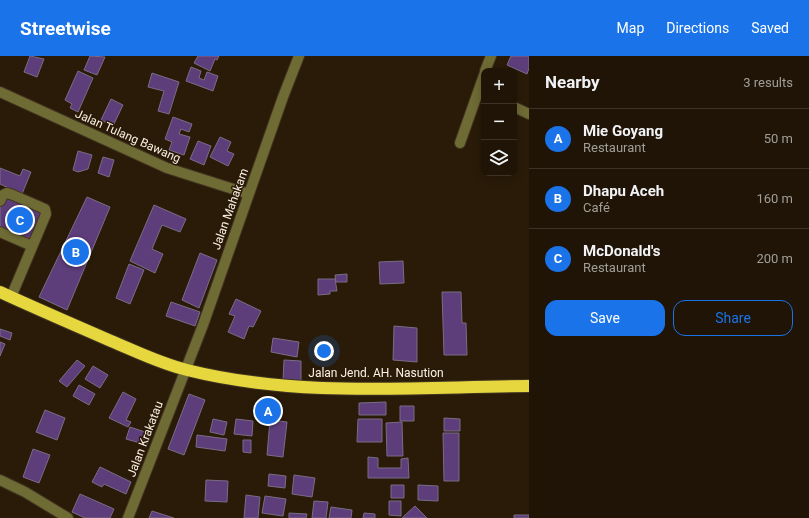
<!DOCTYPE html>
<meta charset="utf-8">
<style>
:root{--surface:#1f1405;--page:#271d0f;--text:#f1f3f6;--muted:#a19e9a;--line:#3c3327;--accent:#1a73e8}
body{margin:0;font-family:Roboto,sans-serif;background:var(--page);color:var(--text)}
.controls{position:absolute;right:12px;top:12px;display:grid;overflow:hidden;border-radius:8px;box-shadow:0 2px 10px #0003}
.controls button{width:36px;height:36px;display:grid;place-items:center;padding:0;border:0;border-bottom:1px solid var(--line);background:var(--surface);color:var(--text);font:20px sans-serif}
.you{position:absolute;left:324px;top:295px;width:14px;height:14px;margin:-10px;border:3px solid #fff;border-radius:50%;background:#1a73e8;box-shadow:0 0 0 6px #1a73e833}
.badge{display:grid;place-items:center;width:26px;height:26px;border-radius:50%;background:var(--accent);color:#fff;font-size:13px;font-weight:700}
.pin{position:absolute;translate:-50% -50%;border:2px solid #fff;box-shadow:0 1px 4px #0006}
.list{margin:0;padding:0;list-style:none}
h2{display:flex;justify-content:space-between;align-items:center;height:52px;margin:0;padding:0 16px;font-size:17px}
h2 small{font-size:13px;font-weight:400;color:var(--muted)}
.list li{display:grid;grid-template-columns:26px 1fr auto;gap:12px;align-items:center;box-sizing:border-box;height:60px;padding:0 16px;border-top:1px solid var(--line)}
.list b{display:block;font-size:15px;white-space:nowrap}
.list p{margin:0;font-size:13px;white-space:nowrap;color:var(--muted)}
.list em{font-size:13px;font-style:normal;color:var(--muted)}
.actions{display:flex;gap:8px;padding:12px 16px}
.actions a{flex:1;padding:9px 0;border:1px solid var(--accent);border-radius:12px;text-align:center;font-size:14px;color:var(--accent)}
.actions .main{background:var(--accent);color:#fff}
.icon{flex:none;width:22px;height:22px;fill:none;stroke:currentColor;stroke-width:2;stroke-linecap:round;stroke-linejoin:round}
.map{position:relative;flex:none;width:529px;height:462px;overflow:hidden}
header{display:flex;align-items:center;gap:24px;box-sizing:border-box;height:56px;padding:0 20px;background:var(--accent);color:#fff}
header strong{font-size:19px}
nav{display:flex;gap:22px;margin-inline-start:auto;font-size:14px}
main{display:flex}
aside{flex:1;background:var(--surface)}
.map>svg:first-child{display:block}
.building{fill:#5e3d7b;stroke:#796d85}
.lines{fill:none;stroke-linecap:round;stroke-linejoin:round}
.minor-casing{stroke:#423522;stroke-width:12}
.highway-casing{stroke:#423522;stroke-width:14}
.minor{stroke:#6f6b35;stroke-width:10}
.highway{stroke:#e5d73d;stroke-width:12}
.labels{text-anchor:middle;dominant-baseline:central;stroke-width:3;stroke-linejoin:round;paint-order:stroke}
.street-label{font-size:12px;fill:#fbf1e4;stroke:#291b07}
</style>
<header>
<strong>Streetwise</strong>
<nav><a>Map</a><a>Directions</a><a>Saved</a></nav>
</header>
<main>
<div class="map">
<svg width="529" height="462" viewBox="0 0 529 462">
<rect width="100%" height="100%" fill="#291b07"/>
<path class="building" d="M30,0L44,3L37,21L24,16Z
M90,0L105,1L97,19L84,14Z
M198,0H219L217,4L215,3L210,15L194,7Z
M511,0H529V12L527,18L507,9Z
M191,11L201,15L199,22L204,24L207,16L218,20L213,35L186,25Z
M78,15L93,22L78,56L70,52L72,48L65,44Z
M152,17L179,26L169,58L158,55L164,35L148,31Z
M111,43L123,49L113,70L101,64Z
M173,61L192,68L189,76L181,73L179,78L190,81L184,99L169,94L172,86L165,83Z
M220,81L231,86L227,95L234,98L228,110L210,101Z
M198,85L211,90L204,109L190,103Z
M78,95L92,99L88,113L78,116L73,114Z
M103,101L114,104L109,121L98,117Z
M0,112L20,120L23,113L31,116L22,138L0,128Z
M5,141L43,158L32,184L0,170V152Z
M87,141L110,151L67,254L39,241Z
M154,149L186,163L180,176L162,169L152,193L163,198L155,217L130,205Z
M200,197L217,204L199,252L182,244Z
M403,205L404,227L380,228L379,206Z
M129,208L144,214L130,248L116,242Z
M347,218V226H336L335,219Z
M318,223H335L337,235H330V238L318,239Z
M442,236H461L462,267H466L467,299H444Z
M236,243L261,255L253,271L249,270L244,283L228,276L235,260L229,258Z
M171,246L200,256L195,270L166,260Z
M394,270L417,272V306L393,304Z
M0,273L12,277L10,284L0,280Z
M273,282L299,286L297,301L271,296Z
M0,286L5,288L0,300Z
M77,304L85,310L67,331L59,325Z
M284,304L301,305V326L283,325Z
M93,310L108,319L100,332L85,323Z
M79,329L95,338L89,349L73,340Z
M123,336L136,343L126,364L131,366L128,371L109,362Z
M189,338L205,344L184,399L168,393Z
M386,346V359H359V347Z
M400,350H414V365H400Z
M45,354L65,362L57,384L36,376Z
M444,362L460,363V375H444Z
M213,363L227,366L224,379L210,376Z
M236,363L253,365L252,380L234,378Z
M358,363H382V386H357Z
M270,364L287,366L283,401L267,399Z
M402,366L403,400H387L386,367Z
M130,371L151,378L147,389L126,383Z
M443,377H459V425H444Z
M197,379L227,383L225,395L196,391Z
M243,384H251V397L243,396Z
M33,393L50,399L39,427L23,421Z
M368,401L378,402V412H401V403L408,402L409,422H368Z
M100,411L131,426L126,438L104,428L102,431L92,426Z
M269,418L286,420L285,432L268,430Z
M294,419L315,422L312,441L292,438Z
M206,424L228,425L227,446L205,445Z
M391,429H404V442H391Z
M418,429L438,430V445L418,444Z
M80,438L114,453L110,462H85L72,456Z
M246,439L260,441L258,462H244Z
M265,440L286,443L283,460L262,457Z
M314,445L328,446L326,462H312Z
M389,445H401V460L389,459Z
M415,450L427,462H402Z
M331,451L352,454L351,462H329Z
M152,455L174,462H149Z
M289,457L307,458L306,462H289Z
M364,457L375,458V462H363Z
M514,459H529V462H514Z"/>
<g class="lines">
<defs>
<path id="minor" d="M485,15L491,0
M0,36L167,112L249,138
M514,51L529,58
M460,87L484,19
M0,145L3,139L7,137L13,139L45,153L46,158L11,241
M0,176L32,190
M0,424L25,436L68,462
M128,462L203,269L283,41L299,0"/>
<path id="highway" d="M0,236C37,253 74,269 111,285C135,295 161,308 187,314C299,342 414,331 529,330"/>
</defs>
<use href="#minor" class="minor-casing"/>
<use href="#highway" class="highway-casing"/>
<use href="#minor" class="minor"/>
<use href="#highway" class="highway"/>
</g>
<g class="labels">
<g class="street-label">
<text transform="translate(128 80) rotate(24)">Jalan Tulang Bawang</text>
<text transform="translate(230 153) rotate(-70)">Jalan Mahakam</text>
<text x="376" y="317">Jalan Jend. AH. Nasution</text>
<text transform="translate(145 383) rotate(-69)">Jalan Krakatau</text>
</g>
</g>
</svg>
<div class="controls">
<button>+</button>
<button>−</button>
<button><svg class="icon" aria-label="layers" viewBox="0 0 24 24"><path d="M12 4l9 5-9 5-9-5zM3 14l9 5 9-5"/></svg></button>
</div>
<div class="you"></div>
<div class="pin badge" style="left:268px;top:355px">A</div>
<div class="pin badge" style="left:76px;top:196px">B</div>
<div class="pin badge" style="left:20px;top:164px">C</div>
</div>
<aside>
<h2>Nearby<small>3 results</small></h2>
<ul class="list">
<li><span class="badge">A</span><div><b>Mie Goyang</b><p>Restaurant</p></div><em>50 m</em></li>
<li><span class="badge">B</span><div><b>Dhapu Aceh</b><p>Café</p></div><em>160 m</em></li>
<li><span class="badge">C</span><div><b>McDonald's</b><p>Restaurant</p></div><em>200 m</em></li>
</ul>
<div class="actions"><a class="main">Save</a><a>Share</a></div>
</aside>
</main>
